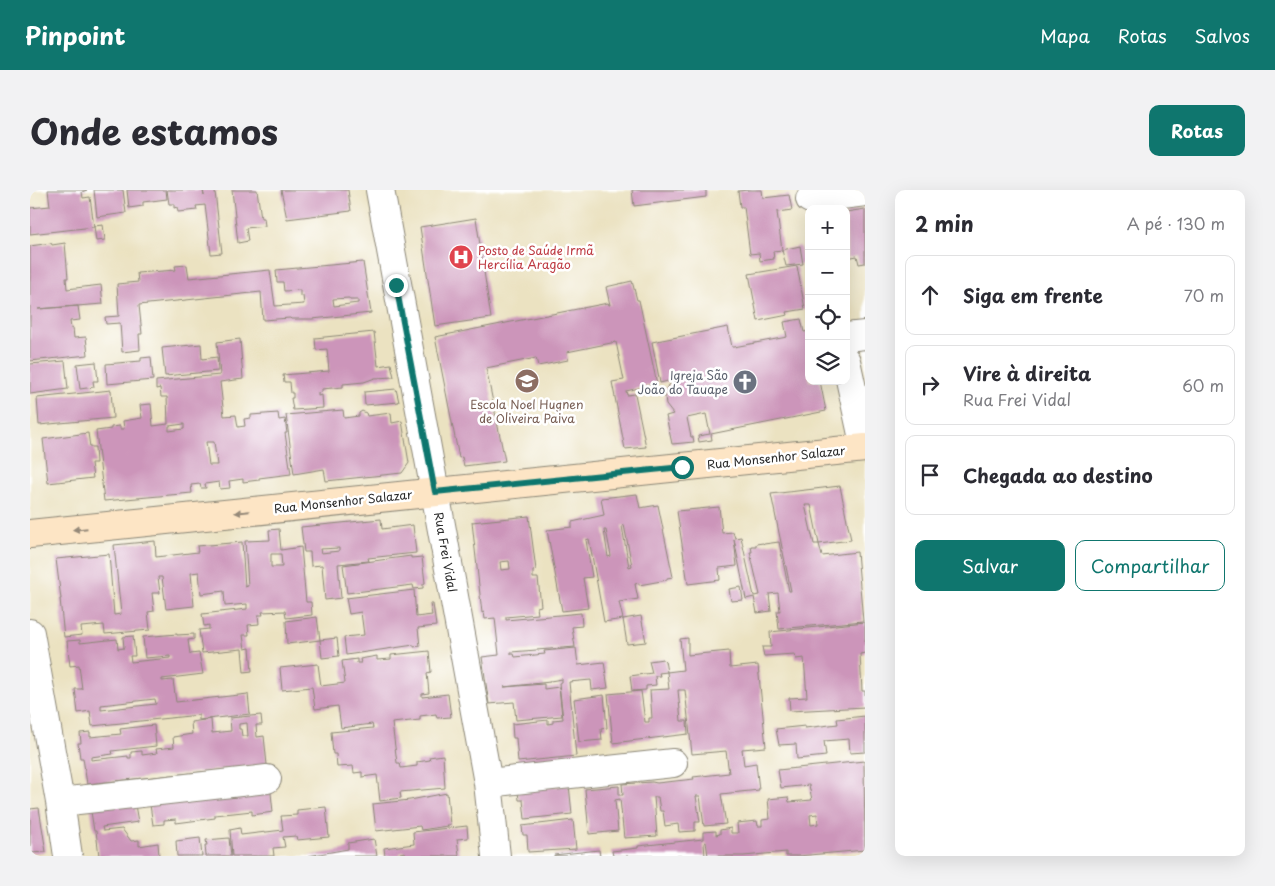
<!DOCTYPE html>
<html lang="pt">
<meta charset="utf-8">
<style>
:root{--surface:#fff;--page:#f2f2f3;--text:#2b2b33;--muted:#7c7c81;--line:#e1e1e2;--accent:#0f766e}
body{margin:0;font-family:"Playpen Sans",sans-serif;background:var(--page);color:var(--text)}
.controls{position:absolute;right:15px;top:15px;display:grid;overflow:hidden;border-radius:10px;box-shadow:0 5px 20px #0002}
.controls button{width:45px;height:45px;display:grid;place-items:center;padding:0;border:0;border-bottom:1px solid var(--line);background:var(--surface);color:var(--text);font:25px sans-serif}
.stop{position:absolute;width:15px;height:15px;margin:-11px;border:4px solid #0f766e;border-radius:50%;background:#fff}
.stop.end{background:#0f766e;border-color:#fff;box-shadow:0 1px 5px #0008}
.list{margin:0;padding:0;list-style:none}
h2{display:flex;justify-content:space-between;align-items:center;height:65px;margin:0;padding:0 20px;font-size:21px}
h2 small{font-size:16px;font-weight:400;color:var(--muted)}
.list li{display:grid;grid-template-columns:32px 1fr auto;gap:15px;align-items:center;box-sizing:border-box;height:80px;margin:0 10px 10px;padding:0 10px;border:1px solid var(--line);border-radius:10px}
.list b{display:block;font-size:19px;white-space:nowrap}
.list p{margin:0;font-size:16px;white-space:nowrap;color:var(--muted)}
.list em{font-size:16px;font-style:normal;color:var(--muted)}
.actions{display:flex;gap:10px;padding:15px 20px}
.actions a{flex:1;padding:11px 0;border:1px solid var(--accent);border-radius:10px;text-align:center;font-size:18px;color:var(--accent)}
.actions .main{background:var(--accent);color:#fff}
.icon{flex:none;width:28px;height:28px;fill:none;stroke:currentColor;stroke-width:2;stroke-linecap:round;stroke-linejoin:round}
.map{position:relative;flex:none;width:835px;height:666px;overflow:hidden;border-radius:10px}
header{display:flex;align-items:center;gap:30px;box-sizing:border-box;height:70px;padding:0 25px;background:var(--accent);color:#fff}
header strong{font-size:24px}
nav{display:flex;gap:28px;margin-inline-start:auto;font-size:18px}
.intro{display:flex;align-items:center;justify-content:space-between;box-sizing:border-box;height:120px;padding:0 30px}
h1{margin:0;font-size:35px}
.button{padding:12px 22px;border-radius:10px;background:var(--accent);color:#fff;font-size:18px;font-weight:700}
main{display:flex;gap:30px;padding:0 30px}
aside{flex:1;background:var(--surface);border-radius:10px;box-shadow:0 5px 20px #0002}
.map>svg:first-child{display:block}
.building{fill:#cc95ba;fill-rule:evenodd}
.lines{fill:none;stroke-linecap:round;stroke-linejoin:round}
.street-casing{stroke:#8b8676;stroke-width:30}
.secondary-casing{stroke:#8b8676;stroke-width:30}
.street{stroke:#fff;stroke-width:28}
.secondary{stroke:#fde5c5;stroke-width:28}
.oneway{fill:#948878}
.route{stroke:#0f766e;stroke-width:6}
.labels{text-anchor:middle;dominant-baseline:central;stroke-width:5;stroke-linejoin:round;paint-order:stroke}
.health-label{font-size:12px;fill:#be3a42;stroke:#fff;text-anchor:start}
.worship-label{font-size:12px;fill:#5b616d;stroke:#fff;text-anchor:end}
.education-label{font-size:12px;fill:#785e54;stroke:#fff}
.street-label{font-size:12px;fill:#2b2b2b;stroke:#fff}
</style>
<header>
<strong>Pinpoint</strong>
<nav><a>Mapa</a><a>Rotas</a><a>Salvos</a></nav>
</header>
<div class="intro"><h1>Onde estamos</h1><a class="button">Rotas</a></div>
<main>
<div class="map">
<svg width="835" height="666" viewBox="0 0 835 666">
<rect width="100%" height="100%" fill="#fff"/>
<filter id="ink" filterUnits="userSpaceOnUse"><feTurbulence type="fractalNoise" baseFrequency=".02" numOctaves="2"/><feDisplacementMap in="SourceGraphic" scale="10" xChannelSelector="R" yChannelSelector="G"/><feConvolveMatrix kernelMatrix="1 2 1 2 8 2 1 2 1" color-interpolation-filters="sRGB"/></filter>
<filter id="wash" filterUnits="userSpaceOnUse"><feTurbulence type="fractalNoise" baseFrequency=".0096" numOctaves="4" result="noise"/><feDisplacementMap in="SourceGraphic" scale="20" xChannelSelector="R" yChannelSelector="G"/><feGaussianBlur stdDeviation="1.12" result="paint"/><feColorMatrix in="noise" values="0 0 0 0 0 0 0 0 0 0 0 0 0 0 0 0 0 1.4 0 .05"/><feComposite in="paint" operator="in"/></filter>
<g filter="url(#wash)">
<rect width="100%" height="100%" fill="#ebe2c1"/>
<g id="blocks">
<path class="building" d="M18,0H57L52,2L53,8L60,7L64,37L0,44V18L20,16Z
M64,0H93L96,23L67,27Z
M97,0H136L137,9L113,12V16L99,18Z
M137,0H173L174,6L173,0H189L185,2L192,63L181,64L175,15L166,16L167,20L148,22L147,17L144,18V14H139Z
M202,0H227L231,28H234L235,36L216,38L218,51L208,53Z
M251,0H318L321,21L257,29Z
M602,0H676V7L604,16Z
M719,0H732L733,8L759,5L762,20L747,22L752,60L743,61L744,69L730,71L729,63L720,64L714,17H710L708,1Z
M835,19V73L829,74L827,66L817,68L816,22Z
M446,28L461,128L405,136L390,37Z
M73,35L75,50L66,51L64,36Z
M21,53L22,55L35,53L38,88H36L37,99L71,95L73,114L8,119L48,116L50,130L40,131L41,139L43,138L44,148L56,147L58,165L0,171V56Z
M770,56L773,74L756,76L752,60Z
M333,72L341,123L282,129H261L260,128L233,130L231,102L109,115L112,144H109L110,160L92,162L90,133L76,134L75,127L89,126L87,94L108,92L107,83L146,80L145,76L157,75L159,88L240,80L245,116L274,114L273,106H270V100L254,101L253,92H247L246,80ZM319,108L320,110H328V113L304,116L303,109Z
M767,76L775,119L757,122L758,125L728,131L719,84Z
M602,91L607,110H609L627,194L596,201L597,205L605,204L616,257L595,259L582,192L594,190L586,152L537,162L538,170L508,176L506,168L456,178L475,271L434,276L432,267L429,268L405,147L578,113L579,115H580L576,97Z
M771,129L774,142L779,141V191H790L796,221L681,244L682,250L669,252L668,246L680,244L676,224L657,228L661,247H663L664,252L642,254L636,226L643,224L636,215L635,206L637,197L646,189L630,193L622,152L698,137L702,157H704L757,147L754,132Z
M344,142L348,176L361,174L364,187L345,188L334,192L313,194V197L292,199V202L288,203V206L292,205L293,218L263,220L261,208H263V203H261L260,192H254L253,185L299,181L297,159L286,160L285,148Z
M210,149L213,189L190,192L194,226L206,225L208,237L215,236L214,229L221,228V225L248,223L249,230L255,229L257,243H255L261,284L229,288V290L213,292V289L199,291L200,298L190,299L189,292L175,294L176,298H171L170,294L161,295L162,303L74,311L66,241L81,239V237L90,236V239H94L93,231L112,228L110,215L121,214L123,236L138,234L137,207H131L130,198L126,199V191L190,185L187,152ZM154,234V239L139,241V236ZM176,252H184L187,275H179Z
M171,154L172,169L187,167L188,181L135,186L132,158Z
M121,167L123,190L77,194L76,174L111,171V168Z
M35,171L38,199L0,204V174Z
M66,172L68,191H63L64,197L50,199L47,174Z
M366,199L369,212L335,215L334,202Z
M81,200L83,228L9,235L7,208Z
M313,220L314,228L329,226V223L332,221L336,223L337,226L361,223L362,233L372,231L379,273L372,283L296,291L294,279L264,284L256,225Z
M58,243L60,257H65L66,273H61L63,288L18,293L13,249Z
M810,296L821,350L789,354L781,315H775L784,354H789L792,366L827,362L833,431L749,439L747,421H750L748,403L739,404L741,421L727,423L724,407L716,409L704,349L707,376L689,378L690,390L658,394L647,321L689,317L692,343L703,342L705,348L711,347L724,406L730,405L720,362H722L721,356H726V354L733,353L734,354L749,352L759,401H761L741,304Z
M607,304L610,318L628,315L643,387L637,388V390L609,395V393L605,394L608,409L589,412L593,429L611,426L616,452L597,454L593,429L574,432L559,349L556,350L562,387L553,388L558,418L532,421L517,340L542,337V332L574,325L571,308ZM594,335L602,376L599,377L592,336ZM574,340H576L581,366L578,367Z
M499,326L506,380L503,381V388H508L511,416L507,417L508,424L476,427V430L551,423L552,436L542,437L545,457L481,462V464H484L485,467L515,464L514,461L546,458L548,475L574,472L578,498L562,500L561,490L539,492L546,566L488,572L486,548H483L482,534L518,530V534L523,533V530L533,529L529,493L532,492V489L520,491V492L474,497L514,494V499L529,497L532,526L486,530L484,512L459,514L452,467L469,465L465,428L455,429L454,422L452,423L442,332ZM479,371L480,379L471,380L470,372Z
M351,329L352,339L383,335L386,363L338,368L339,371L308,374L311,408L295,410L292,375L281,376L280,362H274L271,337ZM309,358V361L291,363L290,359Z
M249,339L251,360L271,357L276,412H281L282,425L256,428L255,421L232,422L233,425H228L229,434L218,435L219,445H213L215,459L220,458L222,481L214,482L212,459L172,463L169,440L179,439V435L174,436L172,424L217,419V414L195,416L194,401L171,404L169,382L161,383L164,416L136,419L132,387H128L130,403H122L124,421L118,422L120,440L75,444L74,435L51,437L52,445L34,447L30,409H31L26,369L79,364L84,425L91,424L84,355L125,351L126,367L168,362L167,356L212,352L215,397L218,396L215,351L240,350L239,340ZM241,364H251L252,377H241Z
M381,366V368L392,367L395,393L393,394V398L384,399L383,395L317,403L313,375Z
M711,397L713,410L701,411L699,399Z
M384,400L386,427L402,425L400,414H403L406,436L388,438L390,456L384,457V455L316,465L314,447L334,445L331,422L319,424L316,408Z
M287,427L290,450L307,448L309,466L292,468L290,450L257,454L256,431Z
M835,432V463L830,464L832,501H835V517L760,521L759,508L777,507L774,468L766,469L765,464L734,466L732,457H741L740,442Z
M147,444V445L164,444V449L158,450L160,464L169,463L173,484L132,489V491L143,490L146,512L218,504L220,524L169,530V525L62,536L60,521L48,523L45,499H52L49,475L40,476L37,451L50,450V453L87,449L88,459L94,458L93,447L103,446L105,466H100L101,472L140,468V466L115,468L113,447ZM125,509L126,514L71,520V515Z
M658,448V465L699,461L700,478L728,475L736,557L712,559L714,575L726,573L729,600L691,604L696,634L674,636L670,606H666L670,632H665V641L649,642L648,634L635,636L633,621H630L628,607H624L627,646L594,648L590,609L585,610L588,641L559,644L555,599L589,596V605H593L592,594L622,592L627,593L664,589L663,587L699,583L696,561L662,564L655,500H648L651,531H657L658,544L583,553L578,504L611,501L615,532H619V528H622L620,500L639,499L637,482L653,480L650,449Z
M399,461L401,482L397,483L399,503L392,504V507L418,504L421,527L407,528L406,524L390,526V530L362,533L367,573H370L371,578L387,576V572L400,570L399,567L413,565L415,598L370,602L371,608L350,611L347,585L332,587V582L324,583L323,576L307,577L306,564H303L301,542L343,538L342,534L311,538L308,516L285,519L282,497L252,500L250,478L288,474L291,496L315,493L312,471L327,469V473H331L330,469L347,466V470L361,469V465Z
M633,469L635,471L637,482L629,483L630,486H625L626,495L616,496V500L602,501L600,486L622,483L619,471Z
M574,505L577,538L571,539L572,550L549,552L544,509Z
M231,525L232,535H226L227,547L234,546L237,575L57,594L53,568H50L48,553H51L50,543L60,542V547L91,544L90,539L124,535L126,556L82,561L83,564L61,567V570L98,566V568H101V562L112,561V565L127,563L126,559L144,557L143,547L162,544L161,532L181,529L182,543L201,541L200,528ZM217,533L218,546H212L211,539H209V534Z
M835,526V562L820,563L819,549L794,551L796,566L767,569L766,554L749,555L746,539L775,536V538L808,534L807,529Z
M834,571L835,660L768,666H756V662L714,666H678L676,652L674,653L675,666H583L582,661L608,658V656L673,649V642L686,641V645L690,644V640L701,638V643H708L707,633L727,631L728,636H732V630L740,629L738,609L758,607L759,612L782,610L779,595L751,598L748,580ZM787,624L788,634L781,635L780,625Z
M240,594L243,622L222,625V621L185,625V628L146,633V629L134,630V634L123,635L119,608Z
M539,595L542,624L495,629L493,610H489L488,601Z
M417,603L420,635H416L417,636L391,640L390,636L346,641L343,614L380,610Z
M60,615H105L108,632L72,637L73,641L92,639L101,651L109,650V656L128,653L129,666H69L66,641H64Z
M296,617L299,647L267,650L266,646L253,647L255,657L243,658L244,666H202L200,640L210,638L211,645L253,640L251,626L267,625V620Z
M9,618L16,662L0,663V619Z
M543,630L546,659L498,662L497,645H493L492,636Z
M437,636L438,648L427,649L429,665L428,666H376L375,662L370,663V666H355L354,658L384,654L383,642Z
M170,648L172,666H147L146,651Z
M199,648L201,666H176L175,655H177L176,650Z
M344,649L347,666H278L318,659V653Z
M569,660L570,666H524V665Z"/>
</g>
</g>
<g filter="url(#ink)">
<use href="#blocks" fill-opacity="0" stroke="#8b8676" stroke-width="1"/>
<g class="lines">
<defs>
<path id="street" d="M350,0L458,593L466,666
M780,9L835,2
M816,147L835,145
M816,171L835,258
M0,443L30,612L38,666
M458,593L643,573
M30,612L237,589"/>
<path id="secondary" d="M0,344L835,258"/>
</defs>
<use href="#street" class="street-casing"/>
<use href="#secondary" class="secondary-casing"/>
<use href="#street" class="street"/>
<use href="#secondary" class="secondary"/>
</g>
<defs><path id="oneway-solid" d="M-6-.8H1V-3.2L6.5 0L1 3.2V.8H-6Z" transform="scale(1.25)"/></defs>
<g class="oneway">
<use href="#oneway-solid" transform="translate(212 322) rotate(174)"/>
<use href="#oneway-solid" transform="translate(50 339) rotate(174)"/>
</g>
</g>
<g class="lines" filter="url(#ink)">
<path class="route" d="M366,95L405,302L652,277"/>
</g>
<defs>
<symbol id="hospital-disc" viewBox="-11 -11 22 22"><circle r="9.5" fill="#e0444e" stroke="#fff"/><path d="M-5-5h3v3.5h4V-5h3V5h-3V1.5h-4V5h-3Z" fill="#fff"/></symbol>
<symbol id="school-disc" viewBox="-11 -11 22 22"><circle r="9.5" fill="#8d6e63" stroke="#fff"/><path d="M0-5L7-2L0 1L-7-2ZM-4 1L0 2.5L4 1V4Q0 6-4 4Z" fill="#fff"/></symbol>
<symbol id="church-disc" viewBox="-11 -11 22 22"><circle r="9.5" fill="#6b7280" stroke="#fff"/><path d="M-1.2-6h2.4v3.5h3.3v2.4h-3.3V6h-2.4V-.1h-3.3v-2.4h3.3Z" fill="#fff"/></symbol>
</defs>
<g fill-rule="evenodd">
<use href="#hospital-disc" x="417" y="53" width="28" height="28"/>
<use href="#school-disc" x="483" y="177" width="28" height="28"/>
<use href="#church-disc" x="701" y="178" width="28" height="28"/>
</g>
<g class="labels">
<g class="health-label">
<text x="448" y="60">Posto de Saúde Irmã<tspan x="448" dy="14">Hercília Aragão</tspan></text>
</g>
<g class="worship-label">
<text x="698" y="185">Igreja São<tspan x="698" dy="14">João do Tauape</tspan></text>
</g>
<g class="education-label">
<text x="497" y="214">Escola Noel Hugnen<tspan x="497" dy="14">de Oliveira Paiva</tspan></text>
</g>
<g class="street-label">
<text transform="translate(746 267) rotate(-6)">Rua Monsenhor Salazar</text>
<text transform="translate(313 311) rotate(-6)">Rua Monsenhor Salazar</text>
<text transform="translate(416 362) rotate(80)">Rua Frei Vidal</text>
</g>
</g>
</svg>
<div class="controls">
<button>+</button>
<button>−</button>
<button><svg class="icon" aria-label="locate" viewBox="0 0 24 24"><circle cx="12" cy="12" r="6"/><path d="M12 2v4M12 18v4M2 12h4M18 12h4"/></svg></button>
<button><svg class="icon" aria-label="layers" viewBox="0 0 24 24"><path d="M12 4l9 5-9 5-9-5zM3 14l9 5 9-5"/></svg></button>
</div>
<div class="stop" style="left:652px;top:277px"></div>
<div class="stop end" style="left:366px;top:95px"></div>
</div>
<aside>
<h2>2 min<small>A pé · 130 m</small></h2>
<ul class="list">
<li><svg class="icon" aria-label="ahead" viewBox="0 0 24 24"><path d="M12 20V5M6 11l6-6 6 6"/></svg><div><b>Siga em frente</b></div><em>70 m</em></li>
<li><svg class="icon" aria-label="right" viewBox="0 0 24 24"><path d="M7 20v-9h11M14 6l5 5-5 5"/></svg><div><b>Vire à direita</b><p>Rua Frei Vidal</p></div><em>60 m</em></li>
<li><svg class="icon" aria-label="arrive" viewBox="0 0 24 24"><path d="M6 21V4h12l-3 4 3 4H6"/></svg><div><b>Chegada ao destino</b></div></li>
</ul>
<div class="actions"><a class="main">Salvar</a><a>Compartilhar</a></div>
</aside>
</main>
